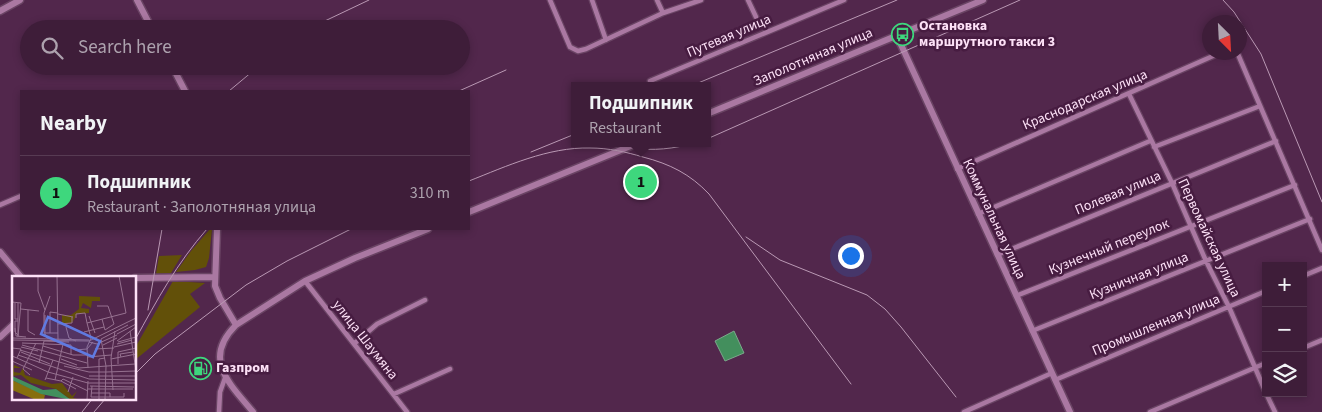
<!DOCTYPE html>
<meta charset="utf-8">
<style>
:root{--surface:#3e1d39;--page:#492a44;--text:#f1f3f6;--muted:#ada2ae;--line:#573b53;--accent:#3ed77d}
body{margin:0;font-family:"Source Sans 3",sans-serif;background:var(--page);color:var(--text)}
.controls{position:absolute;right:15px;bottom:15px;display:grid;overflow:hidden;border-radius:0px;box-shadow:0 2px 8px #0003}
.controls button{width:45px;height:45px;display:grid;place-items:center;padding:0;border:0;border-bottom:1px solid var(--line);background:var(--surface);color:var(--text);font:25px sans-serif}
.compass{position:absolute;left:1202px;top:15px;width:45px;height:45px;border-radius:50%;background:var(--surface);box-shadow:0 2px 8px #0003;rotate:156deg}
.you{position:absolute;left:850px;top:255px;width:18px;height:18px;margin:-12px;border:4px solid #fff;border-radius:50%;background:#1a73e8;box-shadow:0 0 0 8px #1a73e833}
.badge{display:grid;place-items:center;width:32px;height:32px;border-radius:50%;background:var(--accent);color:#111;font-size:16px;font-weight:700}
.pin{position:absolute;translate:-50% -50%;border:2px solid #fff;box-shadow:0 1px 5px #0006}
.popup{position:absolute;left:571px;top:82px;width:140px;height:65px;box-sizing:border-box;display:grid;place-content:center;border-radius:0px;background:var(--surface);filter:drop-shadow(0 1px 4px #0005);font-size:16px;white-space:nowrap;color:var(--muted)}
.popup b{font-size:19px;color:var(--text)}
.popup::after{content:'';position:absolute;left:50%;top:100%;margin-left:-10px;border:10px solid transparent;border-top-color:var(--surface)}
.list{margin:0;padding:0;list-style:none}
h2{display:flex;justify-content:space-between;align-items:center;height:65px;margin:0;padding:0 20px;font-size:21px}
h2 small{font-size:16px;font-weight:400;color:var(--muted)}
.list li{display:grid;grid-template-columns:32px 1fr auto;gap:15px;align-items:center;box-sizing:border-box;height:75px;padding:0 20px;border-top:1px solid var(--line)}
.list b{display:block;font-size:19px;white-space:nowrap}
.list p{margin:0;font-size:16px;white-space:nowrap;color:var(--muted)}
.list em{font-size:16px;font-style:normal;color:var(--muted)}
.icon{flex:none;width:28px;height:28px;fill:none;stroke:currentColor;stroke-width:2;stroke-linecap:round;stroke-linejoin:round}
.map{position:relative;flex:none;width:1322px;height:412px;overflow:hidden}
.search{position:absolute;background:var(--surface);box-shadow:0 2px 8px #0003;left:20px;top:20px;width:450px;height:55px;display:flex;align-items:center;gap:12px;box-sizing:border-box;padding:0 18px;border-radius:28px;color:var(--muted);font-size:19px}
.panel{position:absolute;background:var(--surface);box-shadow:0 2px 8px #0003;left:20px;top:90px;width:450px;height:140px;border-radius:0px}
.map>svg:first-child{display:block}
.green{fill:#625009}
.water{fill:#438f5d;stroke:#7ba88b}
.lines{fill:none;stroke-linecap:round;stroke-linejoin:round}
.street-casing{stroke:#6a4464;stroke-width:7}
.secondary-casing{stroke:#6a4464;stroke-width:9}
.street{stroke:#aa78a2;stroke-width:4.5}
.secondary{stroke:#aa78a2;stroke-width:6}
.rail{stroke:#ba99b4;stroke-width:1}
.labels{text-anchor:middle;dominant-baseline:central;stroke-width:5;stroke-linejoin:round;paint-order:stroke}
.poi-label{font-size:14px;font-weight:bold;fill:#fde1f7;stroke:#471c41;text-anchor:start}
.street-label{font-size:14px;fill:#fde1f7;stroke:#471c41}
.inset-road{fill:none;stroke:#967190;stroke-width:1}
.view{fill:#607ae1;fill-opacity:0.15;stroke:#607ae1;stroke-width:2.5}
.inset-edge{fill:none;stroke:#fde1f7;stroke-width:2.5}
</style>
<div class="map">
<svg width="1322" height="412" viewBox="0 0 1322 412">
<rect width="100%" height="100%" fill="#52274c"/>
<path class="green" d="M210,229H212L209,258L206,267L195,270L176,272L191,251Z
M182,255L171,273L156,274L159,256Z
M173,281L205,283L190,294L200,307L135,360V348Z"/>
<path class="water" d="M734,331L744,353L725,361L715,341Z"/>
<g class="lines">
<defs>
<path id="street" d="M550,0L570,47L578,51L586,49L663,13L701,0
M592,0L606,40
M657,0L663,13
M748,0L756,17
M1237,52L1322,250
M650,81L844,0
M1129,94L1172,183L1206,261L1229,307L1266,393
M1154,147L1260,106
M957,169L1222,52
M0,205L21,196
M978,214L1150,141
M997,255L1276,141
M1303,276L1322,268
M305,281L407,412
M1016,296L1295,185
M1032,331L1310,219
M355,343L377,324L425,300
M1303,348L1322,340
M1055,380L1266,291
M1266,393L1275,412
M394,394L450,369
M219,412L220,392L225,378
M964,412L1052,373
M1150,412L1266,363"/>
<path id="secondary" d="M137,0L152,29
M0,11L20,0
M897,36L1070,412
M172,66L185,91
M707,114L983,0
M469,212L638,143
M217,229L215,286L220,298L236,325
M0,252L21,277
M135,278L215,277
M0,337L14,324
M253,412C229,383 202,359 236,325L305,281L355,258L428,229"/>
</defs>
<use href="#street" class="street-casing"/>
<use href="#secondary" class="secondary-casing"/>
<use href="#street" class="street"/>
<use href="#secondary" class="secondary"/>
<path class="rail" d="M1223,0L1234,12L1261,54L1322,202
M308,29L369,0
M691,86L897,0
M229,91L259,66
M459,91L506,70
M707,139L1020,0
M632,148C653,151 674,149 694,143
M531,152L575,134
M469,181C507,166 548,147 590,148C609,148 626,152 643,157C670,164 690,174 709,194L851,384
M746,237L780,260L867,295L885,309L901,327L956,397
M148,310L162,229
M135,340C157,300 177,263 207,229
M135,374L155,354L246,285L287,261L351,229
M82,412L93,398
M94,412L106,398"/>
</g>
<defs>
<symbol id="bus-ring" viewBox="-11 -11 22 22"><circle r="9.5" fill="#471c41" stroke="#3ed77d" stroke-width="1.5"/><path d="M-5-6H5V4H4V6H2V4H-2V6H-4V4H-5ZM-3.5-4V0h7V-4ZM-3.5 1.2v1.5H-2V1.2ZM2 1.2v1.5H3.5V1.2Z" fill="#3ed77d"/></symbol>
<symbol id="fuel-ring" viewBox="-11 -11 22 22"><circle r="9.5" fill="#471c41" stroke="#3ed77d" stroke-width="1.5"/><path d="M-5.5-6h7V0h2V4h1.3V-2.5L3-4.5l.8-.8L6-3V5H2.5V1h-1V6h-7ZM-4.2-4.7v3.2H.2V-4.7Z" fill="#3ed77d"/></symbol>
</defs>
<g fill-rule="evenodd">
<use href="#bus-ring" x="890" y="22" width="25" height="25"/>
<use href="#fuel-ring" x="188" y="356" width="25" height="25"/>
</g>
<g class="labels">
<g class="poi-label">
<text x="919" y="26">Остановка<tspan x="919" dy="16">маршрутного такси 3</tspan></text>
<text x="216" y="368">Газпром</text>
</g>
<g class="street-label">
<text transform="translate(729 36) rotate(-23)">Путевая улица</text>
<text transform="translate(813 57) rotate(-23)">Заполотняная улица</text>
<text transform="translate(1085 100) rotate(-23)">Краснодарская улица</text>
<text transform="translate(1118 193) rotate(-23)">Полевая улица</text>
<text transform="translate(994 219) rotate(65)">Коммунальная улица</text>
<text transform="translate(1209 238) rotate(65)">Первомайская улица</text>
<text transform="translate(1109 247) rotate(-22)">Кузнечный переулок</text>
<text transform="translate(1139 276) rotate(-22)">Кузничная улица</text>
<text transform="translate(1156 325) rotate(-23)">Промышленная улица</text>
<text transform="translate(365 340) rotate(52)">улица Шаумяна</text>
</g>
</g>
<g transform="translate(12 276)">
<rect width="124" height="124" fill="#52274c"/>
<path d="M67,20L88,21V25H80L79,32L71,27L69,32L77,33V37L65,38L60,47H50V39H59L67,33ZM2,89L9,92H2V96L8,97L11,92L13,99L40,108L50,107L60,120L65,115L61,122H65L59,124L44,113L19,107L9,99L0,100Z" fill="#625009"/>
<path d="M0,104L33,119L32,123L24,124L0,114Z" fill="#876e0e"/>
<path d="M0,100L31,114L44,113L59,124L29,118L0,104Z" fill="#438f5d"/>
<path class="inset-road" d="M26,0V15L33,34M45,0L46,64M38,20L32,37V56L35,62L41,63M0,26L9,27L6,60M3,27V43H6M6,27V61M85,30H96L102,48L93,54L90,43M9,33L27,35M16,34V55L23,59M46,38L61,41M33,39V57H46M77,40L83,57M64,42V38L73,37L75,47M6,45H3V56L6,59M46,48L60,47V41M54,51L57,62L64,65M3,52L4,60L14,61M118,55L123,88M72,56L92,51M38,57V36L46,37M105,58L124,48M0,62L77,64M0,64L77,65L124,42M105,65L124,51M77,66L85,68L105,59M106,66L124,61M10,67L59,69V78M105,68L120,64M10,69L75,87M91,69L105,62M31,70L61,79H76M9,71L26,75M102,71L124,66M0,72L9,73L5,82L0,80M83,73L102,72M8,74L67,92L123,88L124,95M63,74L75,73L81,66M9,76L38,88M6,79L77,103M76,81L99,79M109,81L108,78L121,76M5,82L36,96L76,107H123M49,83L65,89M99,83L124,78M0,85L20,94M27,87L32,65L57,66M106,88V76L124,72M52,90L77,96M76,92L75,71L79,62L75,47L114,37L107,0M77,96H94M94,96L124,95M18,99L11,93L24,67M77,100H124M34,102L49,105M77,103L123,104M33,104L41,84M43,104L51,68M49,105L51,103L76,115M49,105L64,113M78,110L122,111M80,110L79,121H112V117M76,113H121M101,114L99,82L103,55M56,116L61,101M79,117H98V121M75,124L76,105M87,124V83L93,82M93,124L94,90L89,63L116,49"/>
<path class="view" d="M36,41L88,65L81,81L29,58Z"/>
<rect width="124" height="124" class="inset-edge"/>
</g>
</svg>
<div class="controls">
<button>+</button>
<button>−</button>
<button><svg class="icon" aria-label="layers" viewBox="0 0 24 24"><path d="M12 4l9 5-9 5-9-5zM3 14l9 5 9-5"/></svg></button>
</div>
<svg class="compass" viewBox="-18 -18 36 36"><path d="M0-13l5 13h-10z" fill="#e53935"/><path d="M0 13l5-13h-10z" fill="#ada2ae"/></svg>
<div class="you"></div>
<div class="pin badge" style="left:641px;top:182px">1</div>
<div class="popup"><b>Подшипник</b>Restaurant</div>
<div class="search"><svg class="icon" aria-label="search" viewBox="0 0 24 24"><circle cx="10" cy="10" r="6"/><path d="M15 15l6 6"/></svg>Search here</div>
<section class="panel">
<h2>Nearby<small></small></h2>
<ul class="list">
<li><span class="badge">1</span><div><b>Подшипник</b><p>Restaurant · Заполотняная улица</p></div><em>310 m</em></li>
</ul>
</section>
</div>
